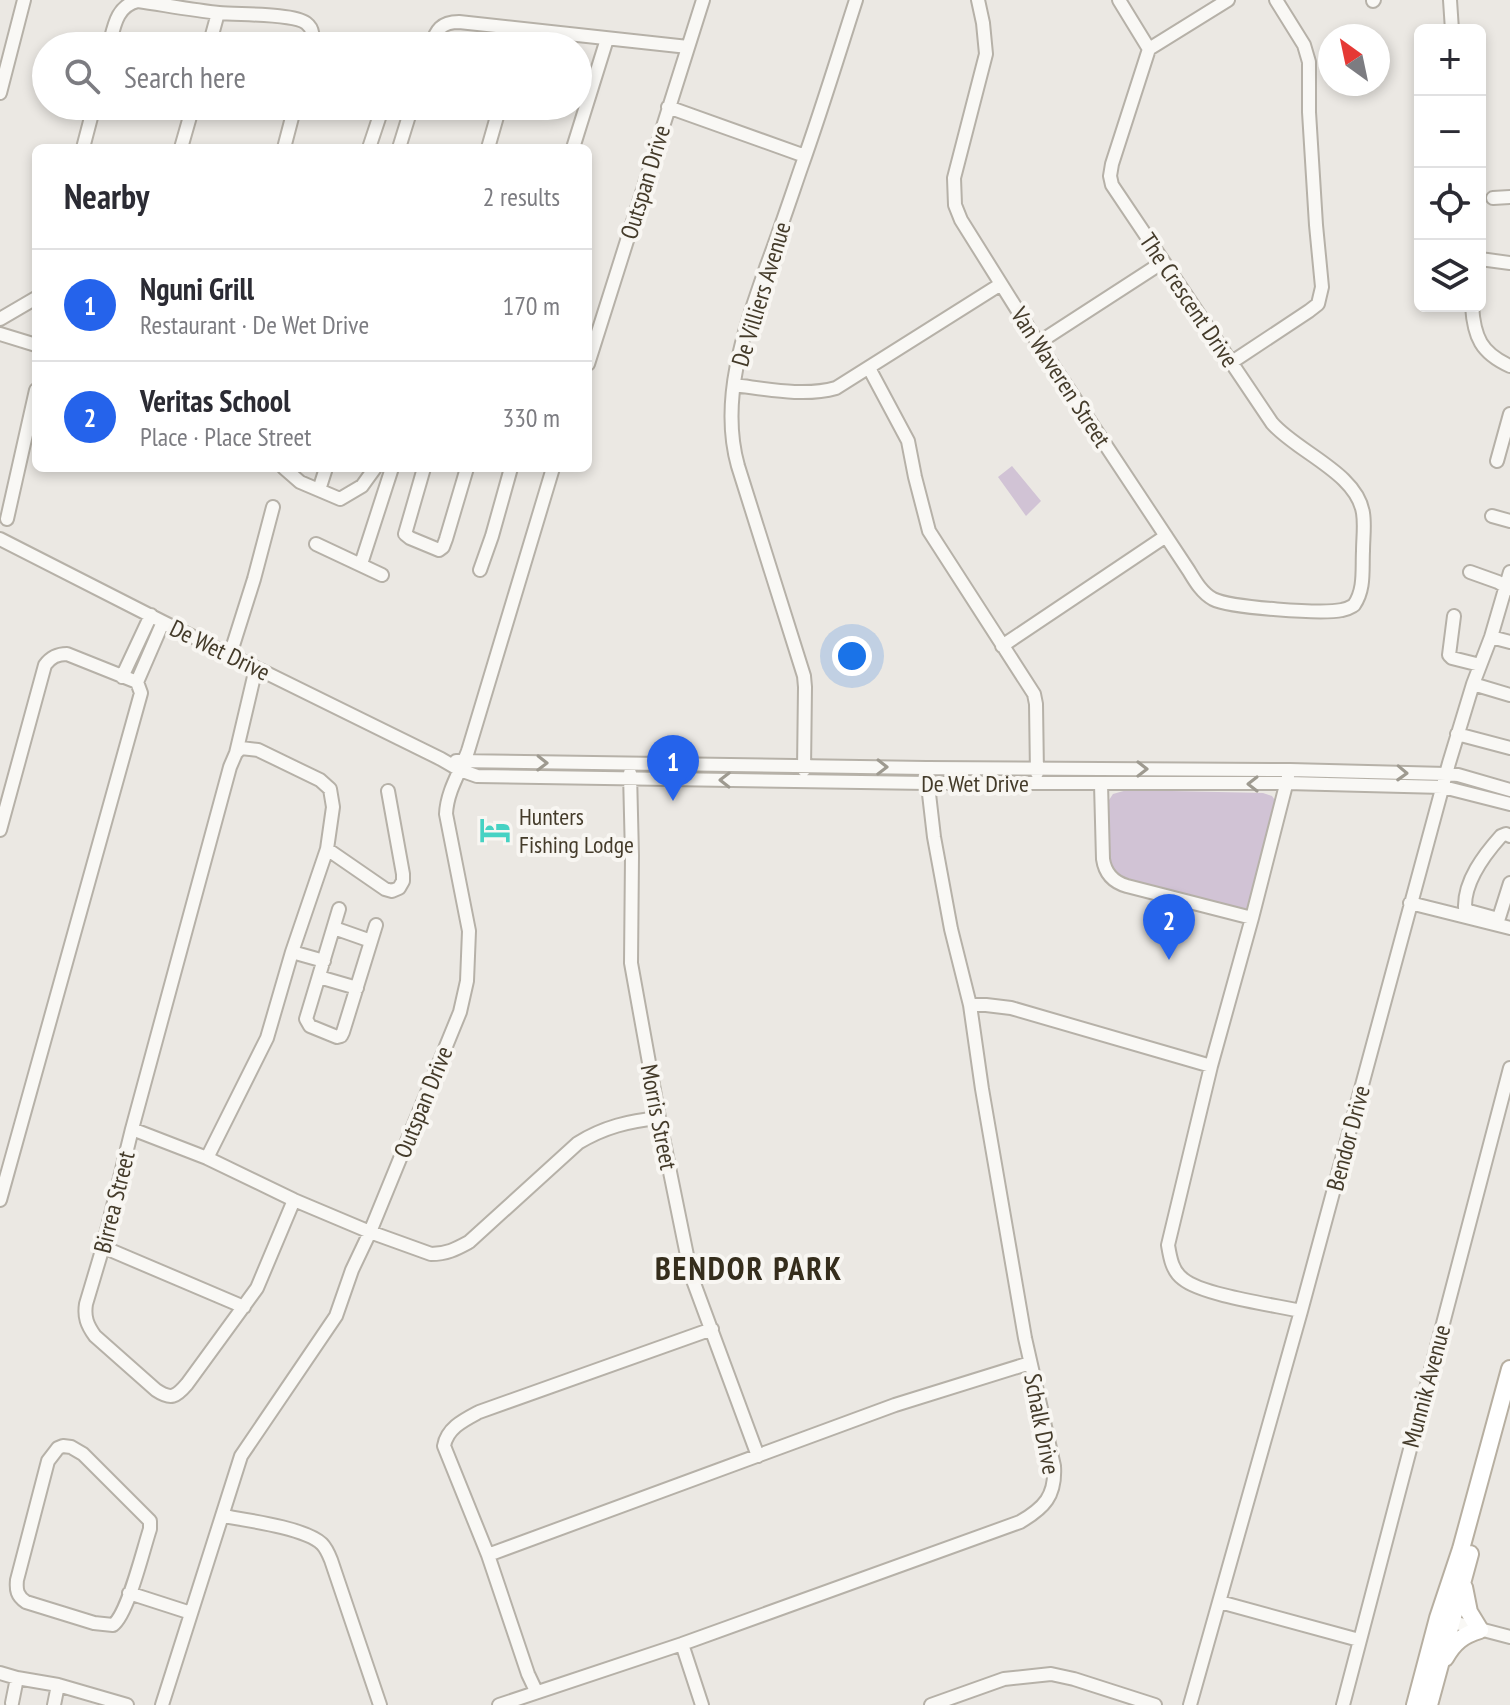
<!DOCTYPE html>
<meta charset="utf-8">
<style>
:root{--surface:#fff;--page:#f2f2f3;--text:#2b2b33;--muted:#7c7c81;--line:#e1e1e2;--accent:#2563eb}
body{margin:0;font-family:"PT Sans Narrow",sans-serif;background:var(--page);color:var(--text)}
.controls{position:absolute;right:24px;top:24px;display:grid;overflow:hidden;border-radius:12px;box-shadow:0 4px 12px #0003}
.controls button{width:72px;height:72px;display:grid;place-items:center;padding:0;border:0;border-bottom:2px solid var(--line);background:var(--surface);color:var(--text);font:40px sans-serif}
.compass{position:absolute;left:1318px;top:24px;width:72px;height:72px;border-radius:50%;background:var(--surface);box-shadow:0 4px 12px #0003;rotate:327deg}
.you{position:absolute;left:852px;top:656px;width:28px;height:28px;margin:-20px;border:6px solid #fff;border-radius:50%;background:#1a73e8;box-shadow:0 0 0 12px #1a73e833}
.badge{display:grid;place-items:center;width:52px;height:52px;border-radius:50%;background:var(--accent);color:#fff;font-size:26px;font-weight:700}
.pin{position:absolute;translate:-50% -66px;filter:drop-shadow(0 2px 4px #0008)}
.pin::after{content:'';position:absolute;top:42px;width:28px;height:24px;background:inherit;clip-path:polygon(0 0,100% 0,50% 100%)}
.list{margin:0;padding:0;list-style:none}
h2{display:flex;justify-content:space-between;align-items:center;height:104px;margin:0;padding:0 32px;font-size:34px}
h2 small{font-size:26px;font-weight:400;color:var(--muted)}
.list li{display:grid;grid-template-columns:52px 1fr auto;gap:24px;align-items:center;box-sizing:border-box;height:112px;padding:0 32px;border-top:2px solid var(--line)}
.list b{display:block;font-size:30px;white-space:nowrap}
.list p{margin:0;font-size:26px;white-space:nowrap;color:var(--muted)}
.list em{font-size:26px;font-style:normal;color:var(--muted)}
.icon{flex:none;width:44px;height:44px;fill:none;stroke:currentColor;stroke-width:2;stroke-linecap:round;stroke-linejoin:round}
.map{position:relative;flex:none;width:1510px;height:1705px;overflow:hidden}
.search{position:absolute;background:var(--surface);box-shadow:0 4px 12px #0003;left:32px;top:32px;width:560px;height:88px;display:flex;align-items:center;gap:20px;box-sizing:border-box;padding:0 28px;border-radius:44px;color:var(--muted);font-size:30px}
.panel{position:absolute;background:var(--surface);box-shadow:0 4px 12px #0003;left:32px;top:144px;width:560px;height:328px;border-radius:12px}
.map>svg:first-child{display:block}
.green{fill:#d1c3d5}
.lines{fill:none;stroke-linecap:round;stroke-linejoin:round}
.minor-casing{stroke:#b6b1a8;stroke-width:16}
.major-casing{stroke:#b7afa1;stroke-width:20}
.minor{stroke:#f9f8f5;stroke-width:12}
.major{stroke:#fff;stroke-width:16}
.oneway{stroke:#9e9a90}
.labels{text-anchor:middle;dominant-baseline:central;stroke-width:8;stroke-linejoin:round;paint-order:stroke}
.street-label{font-size:24px;fill:#443b2a;stroke:#f8f6f2}
.poi-label{font-size:24px;fill:#443b2a;stroke:#f8f6f2;text-anchor:start}
.district-label{font-size:32px;font-weight:bold;letter-spacing:2px;fill:#352d1c;stroke:#f8f6f2}
</style>
<div class="map">
<svg width="1510" height="1705" viewBox="0 0 1510 1705">
<rect width="100%" height="100%" fill="#ebe8e3"/>
<path class="green" d="M1012,466L1041,501L1026,516L998,477Z
M1127,790L1263,793L1272,796L1277,803L1252,905L1243,910L1124,881L1109,868L1107,803L1113,794Z"/>
<g class="lines">
<defs>
<path id="minor" d="M978,0L983,23L986,54L954,178L955,205L961,220L1038,343L1189,571C1195,581 1202,593 1213,599C1231,608 1322,614 1342,610C1348,609 1349,608 1354,605C1365,589 1362,570 1363,551C1363,539 1365,525 1363,513C1357,473 1297,452 1272,423L1112,185L1110,176L1112,164L1149,49L1228,0
M1119,0L1149,49
M1450,0L1452,30
M1373,1L1374,0
M109,46C114,27 116,6 138,1C165,5 192,10 219,13C238,15 293,13 306,23C314,29 313,37 311,46
M209,46L218,13
M431,46C436,30 441,22 459,22L688,47
M518,46L522,29
M0,93L24,0
M668,107L805,156
M83,148L94,106
M181,148L193,106
M284,148L295,106
M369,148L383,106
M399,148L412,106
M488,148L500,106
M573,148L607,39
M1493,198L1510,197
M1480,259L1510,263
M1472,306C1474,337 1481,353 1510,366
M0,319L36,298
M0,334L36,345
M1038,343L1163,262
M1232,362L1309,311L1318,304L1322,287L1316,225L1309,112V62L1304,45L1276,0
M588,364L703,0
M869,368L908,441L915,477L929,531L1034,694L1036,704L1037,773
M734,385C767,389 804,397 836,388L1001,284
M1497,461L1510,414
M284,468L300,482L340,499L362,486L375,468
M424,468L405,534L410,538L439,550L443,547L446,539L467,468
M319,490L326,468
M1492,516L1510,521
M7,519L36,390
M0,539L163,622L441,759L460,770L477,776L927,783H1287L1443,787L1510,804
M316,544L382,575
M361,564L392,468
M480,570L492,536L511,468
M1470,572L1498,582L1510,589
M1454,616L1449,655L1452,658L1480,665
M1491,637L1510,642
M1002,646L1166,536
M230,655L254,579L273,507
M122,677L151,615
M137,682L163,622
M1473,684L1510,695
M1457,734L1510,748
M236,753L256,668
M456,761L926,768L1290,770L1446,774L1458,775L1510,790
M804,770L805,687L804,676L738,466C719,399 745,328 767,265C779,233 790,200 801,168C821,112 838,56 856,0
M630,773L632,856L631,963L659,1118L691,1275L758,1456
M1288,777L1252,918L1211,1066L1168,1245C1170,1257 1172,1271 1183,1279C1202,1295 1274,1305 1301,1311
M1101,784L1103,859C1105,873 1113,882 1127,886L1252,918
M0,830L45,665C51,657 57,654 67,654L137,682L141,693L0,1200
M327,849L385,889L392,891L399,888L403,881V874L388,791
M1410,903L1510,928
M339,909L306,1019L310,1026L337,1037L341,1036L343,1032L376,925
M1498,919L1469,911L1465,908C1464,881 1484,855 1501,836L1506,834L1510,836
M1497,924L1510,883
M334,928L371,941
M292,952L324,961
M319,977L357,988
M970,1005H986L1011,1008L1211,1066
M132,1129L207,1158L294,1200L370,1232L431,1254C447,1254 456,1249 469,1242L578,1143C604,1127 629,1121 659,1118
M207,1158L267,1038L292,952L327,849L333,807L330,789L320,780L258,750L241,748L236,753L230,767L132,1129L103,1247L86,1304C84,1317 87,1325 95,1336L156,1390C171,1400 176,1397 187,1384L257,1288L294,1200
M103,1247L244,1307
M63,1446L71,1447L83,1454L150,1521V1529C143,1550 128,1614 113,1625L94,1623L26,1602C17,1596 16,1590 17,1580L48,1461L58,1448Z
M223,1516C246,1520 306,1528 322,1544C326,1548 329,1555 331,1560L380,1705
M488,1555L895,1405L1030,1363
M129,1593L191,1613
M1220,1602L1359,1640
M1445,1620L1510,1637
M682,1644L702,1705
M0,1673L17,1678L58,1685L127,1705
M536,1691L528,1674L488,1555L444,1446C447,1428 464,1420 479,1412L712,1329
M12,1703L17,1678
M54,1705L58,1685
M162,1705L241,1456L336,1316L352,1270L370,1232L460,1012L467,981L469,931L446,814C447,791 460,772 468,751L553,468
M499,1705L682,1644L1020,1522C1044,1508 1056,1496 1054,1466L1025,1338L982,1089L970,1005L951,929L934,837L926,768
M931,1705L1004,1679L1051,1674L1074,1679L1155,1705
M1190,1705L1301,1311L1449,763L1473,684L1491,637L1510,572
M1343,1705L1510,1068"/>
<path id="major" d="M1445,1658C1454,1642 1463,1635 1480,1630L1469,1612L1464,1587
M1415,1705L1438,1618L1461,1549L1510,1369
M1429,1705L1470,1554"/>
</defs>
<use href="#minor" class="minor-casing"/>
<use href="#major" class="major-casing"/>
<use href="#minor" class="minor"/>
<use href="#major" class="major"/>
</g>
<defs><path id="oneway-chevron" d="M-2-3.5L2.5 0L-2 3.5" fill="none" stroke-width="1.6" stroke-linecap="round" stroke-linejoin="round" transform="scale(2)"/></defs>
<g class="oneway">
<use href="#oneway-chevron" transform="translate(542 763) rotate(1)"/>
<use href="#oneway-chevron" transform="translate(882 767) rotate(1)"/>
<use href="#oneway-chevron" transform="translate(1142 769)"/>
<use href="#oneway-chevron" transform="translate(1402 773) rotate(2)"/>
<use href="#oneway-chevron" transform="translate(725 780) rotate(-179)"/>
<use href="#oneway-chevron" transform="translate(1253 784) rotate(180)"/>
</g>
<defs>
<symbol id="hotel-bare" viewBox="-9 -9 18 18"><path d="M-6-4.5h1.5V1H6V5H4.5V3h-9V5H-6ZM-4 0a1.8 1.8 0 1 1 3.6 0ZM.5 0V-2.5h3Q6-2.5 6 0Z" fill="#46d2c3" stroke="#f8f6f2" stroke-width="2.5" paint-order="stroke"/></symbol>
</defs>
<g fill-rule="evenodd">
<use href="#hotel-bare" x="473" y="808" width="44" height="44"/>
</g>
<g class="labels">
<g class="street-label">
<text transform="translate(645 182) rotate(-73)">Outspan Drive</text>
<text transform="translate(761 294) rotate(-73)">De Villiers Avenue</text>
<text transform="translate(1189 300) rotate(56)">The Crescent Drive</text>
<text transform="translate(1061 377) rotate(57)">Van Waveren Street</text>
<text transform="translate(220 650) rotate(26)">De Wet Drive</text>
<text x="975" y="783">De Wet Drive</text>
<text transform="translate(423 1102) rotate(-68)">Outspan Drive</text>
<text transform="translate(659 1117) rotate(79)">Morris Street</text>
<text transform="translate(1348 1138) rotate(-75)">Bendor Drive</text>
<text transform="translate(114 1202) rotate(-76)">Birrea Street</text>
<text transform="translate(1426 1386) rotate(-75)">Munnik Avenue</text>
<text transform="translate(1042 1424) rotate(79)">Schalk Drive</text>
</g>
<g class="poi-label">
<text x="519" y="816">Hunters<tspan x="519" dy="28">Fishing Lodge</tspan></text>
</g>
<g class="district-label">
<text x="749" y="1268">BENDOR PARK</text>
</g>
</g>
</svg>
<div class="controls">
<button>+</button>
<button>−</button>
<button><svg class="icon" aria-label="locate" viewBox="0 0 24 24"><circle cx="12" cy="12" r="6"/><path d="M12 2v4M12 18v4M2 12h4M18 12h4"/></svg></button>
<button><svg class="icon" aria-label="layers" viewBox="0 0 24 24"><path d="M12 4l9 5-9 5-9-5zM3 14l9 5 9-5"/></svg></button>
</div>
<svg class="compass" viewBox="-18 -18 36 36"><path d="M0-13l5 13h-10z" fill="#e53935"/><path d="M0 13l5-13h-10z" fill="#7c7c81"/></svg>
<div class="you"></div>
<div class="pin badge" style="left:673px;top:801px">1</div>
<div class="pin badge" style="left:1169px;top:960px">2</div>
<div class="search"><svg class="icon" aria-label="search" viewBox="0 0 24 24"><circle cx="10" cy="10" r="6"/><path d="M15 15l6 6"/></svg>Search here</div>
<section class="panel">
<h2>Nearby<small>2 results</small></h2>
<ul class="list">
<li><span class="badge">1</span><div><b>Nguni Grill</b><p>Restaurant · De Wet Drive</p></div><em>170 m</em></li>
<li><span class="badge">2</span><div><b>Veritas School</b><p>Place · Place Street</p></div><em>330 m</em></li>
</ul>
</section>
</div>
